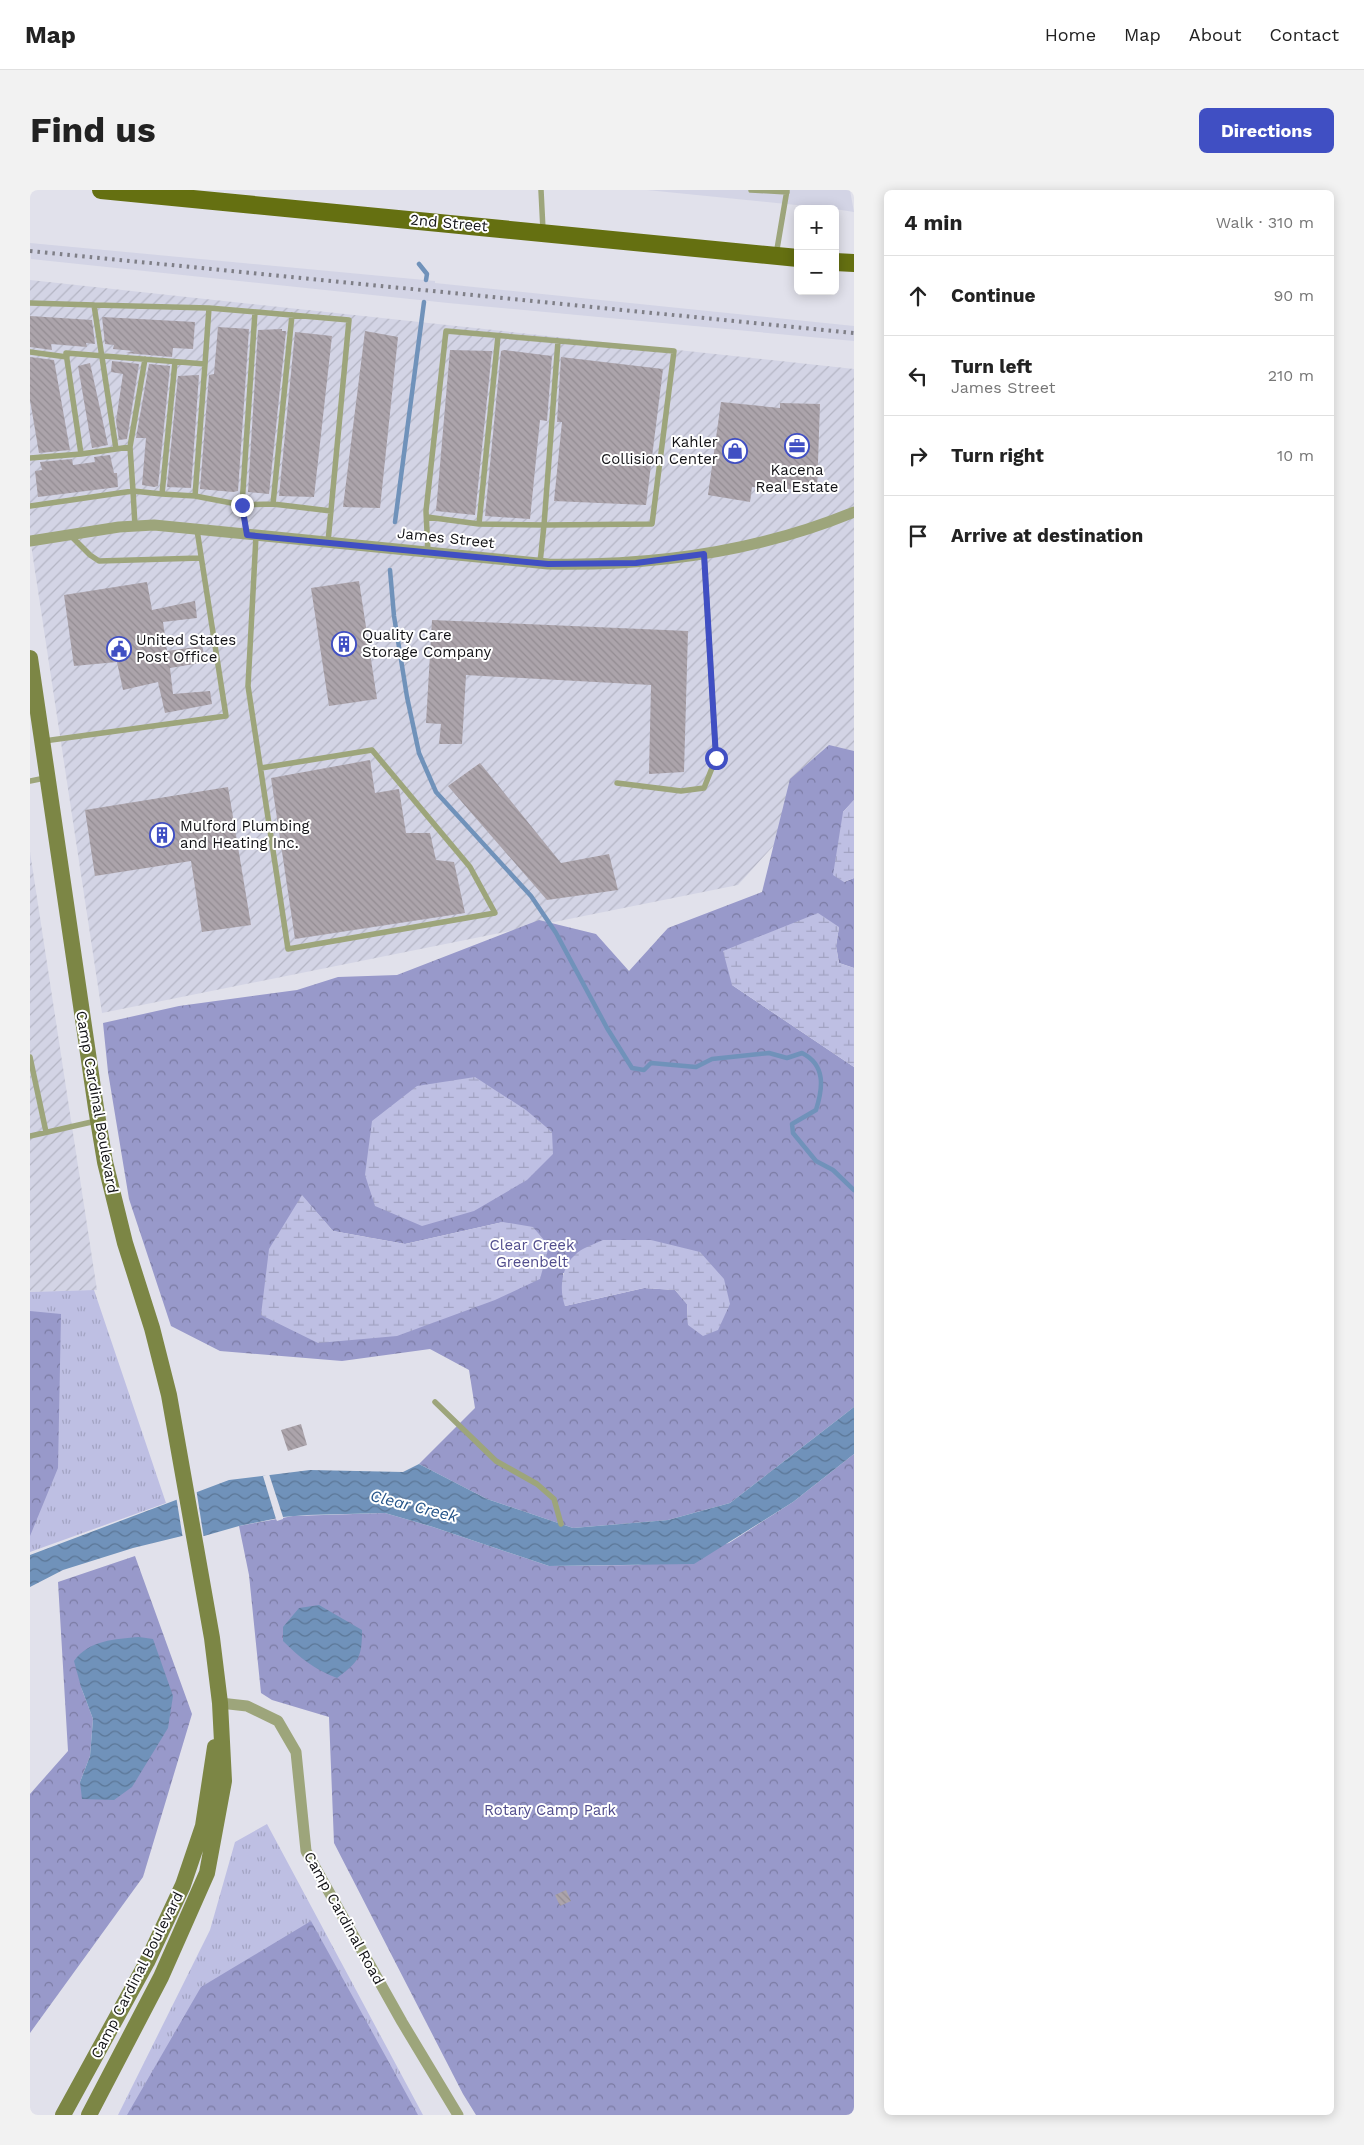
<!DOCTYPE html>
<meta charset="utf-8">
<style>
:root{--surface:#fff;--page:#f2f2f2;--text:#222;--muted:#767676;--line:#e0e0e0;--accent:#404fc3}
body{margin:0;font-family:"Work Sans",sans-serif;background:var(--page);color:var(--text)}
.controls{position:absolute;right:15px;top:15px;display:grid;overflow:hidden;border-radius:8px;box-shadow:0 2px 12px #0003}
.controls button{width:45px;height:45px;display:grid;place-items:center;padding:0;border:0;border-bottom:1px solid var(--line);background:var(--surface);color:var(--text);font:25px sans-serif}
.stop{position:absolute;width:15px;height:15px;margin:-11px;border:4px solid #404fc3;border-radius:50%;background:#fff}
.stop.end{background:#404fc3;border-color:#fff;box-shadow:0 1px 5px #0008}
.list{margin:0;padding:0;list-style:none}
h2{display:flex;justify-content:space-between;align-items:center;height:65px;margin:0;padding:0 20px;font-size:21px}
h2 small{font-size:16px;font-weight:400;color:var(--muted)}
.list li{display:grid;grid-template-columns:32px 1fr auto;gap:15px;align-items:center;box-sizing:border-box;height:80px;padding:0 20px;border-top:1px solid var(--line)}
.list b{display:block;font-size:19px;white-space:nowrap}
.list p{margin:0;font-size:16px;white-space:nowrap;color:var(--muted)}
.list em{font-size:16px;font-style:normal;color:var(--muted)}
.icon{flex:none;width:28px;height:28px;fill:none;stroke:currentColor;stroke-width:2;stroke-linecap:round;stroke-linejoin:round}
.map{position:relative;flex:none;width:824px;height:1925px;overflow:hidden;border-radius:8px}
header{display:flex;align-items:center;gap:30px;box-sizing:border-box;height:70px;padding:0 25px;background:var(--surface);border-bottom:1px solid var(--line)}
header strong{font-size:24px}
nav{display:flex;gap:28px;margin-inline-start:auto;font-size:18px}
.intro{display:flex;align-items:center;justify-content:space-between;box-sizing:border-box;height:120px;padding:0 30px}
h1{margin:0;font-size:35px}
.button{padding:12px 22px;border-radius:8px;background:var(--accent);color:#fff;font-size:18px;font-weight:700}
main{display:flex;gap:30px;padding:0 30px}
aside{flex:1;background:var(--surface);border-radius:8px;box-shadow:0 2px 12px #0003}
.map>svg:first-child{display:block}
.built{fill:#d3d4e5}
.industrial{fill:url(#industrial-furrows)}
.grass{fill:url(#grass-tufts)}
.forest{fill:url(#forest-crowns);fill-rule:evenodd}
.wetland{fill:url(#wetland-marsh)}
.water{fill:url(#water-waves)}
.pier{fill:#e1e1eb}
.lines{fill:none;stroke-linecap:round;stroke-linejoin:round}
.stream{stroke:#7092ba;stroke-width:4.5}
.building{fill:url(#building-back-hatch)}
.lane{stroke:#9da57b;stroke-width:5.5}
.street{stroke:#9da57b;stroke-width:11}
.secondary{stroke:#7c8645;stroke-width:16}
.primary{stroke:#657011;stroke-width:18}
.rail{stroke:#7f7f87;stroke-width:4;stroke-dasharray:2.5 5;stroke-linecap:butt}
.route{stroke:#404fc3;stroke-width:6}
.labels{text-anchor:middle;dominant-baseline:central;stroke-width:4;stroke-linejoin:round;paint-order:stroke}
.street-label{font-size:15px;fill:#121216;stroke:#fff}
.poi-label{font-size:15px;fill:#121216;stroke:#fff;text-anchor:start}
.park-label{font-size:15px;fill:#514d8d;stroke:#fff}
.water-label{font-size:16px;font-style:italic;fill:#255489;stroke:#fff}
</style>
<header>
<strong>Map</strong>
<nav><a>Home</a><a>Map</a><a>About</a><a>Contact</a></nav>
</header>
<div class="intro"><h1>Find us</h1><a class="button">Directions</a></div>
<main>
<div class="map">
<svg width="824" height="1925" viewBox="0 0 824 1925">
<defs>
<pattern id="industrial-furrows" width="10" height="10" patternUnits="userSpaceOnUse" patternTransform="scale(1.25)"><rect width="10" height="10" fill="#d3d4e5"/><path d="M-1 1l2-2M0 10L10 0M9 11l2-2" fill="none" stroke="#b4b5c4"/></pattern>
<pattern id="grass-tufts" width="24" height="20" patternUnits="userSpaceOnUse" patternTransform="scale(1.25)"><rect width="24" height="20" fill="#bebfe3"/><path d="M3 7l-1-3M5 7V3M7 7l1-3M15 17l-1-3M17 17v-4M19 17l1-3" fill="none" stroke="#a2a3c2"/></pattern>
<pattern id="forest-crowns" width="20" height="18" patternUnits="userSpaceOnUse" patternTransform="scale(1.25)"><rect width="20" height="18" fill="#9899ca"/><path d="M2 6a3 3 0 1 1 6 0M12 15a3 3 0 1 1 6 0" fill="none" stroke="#7b7ba3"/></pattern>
<pattern id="wetland-marsh" width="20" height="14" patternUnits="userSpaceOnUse" patternTransform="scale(1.25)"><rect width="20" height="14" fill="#bebfe3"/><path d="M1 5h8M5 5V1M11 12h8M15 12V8" fill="none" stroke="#a2a3c2"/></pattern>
<pattern id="water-waves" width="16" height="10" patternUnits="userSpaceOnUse" patternTransform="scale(1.25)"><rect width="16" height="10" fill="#7092ba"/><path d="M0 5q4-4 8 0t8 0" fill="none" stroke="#5b7696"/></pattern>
<pattern id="building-back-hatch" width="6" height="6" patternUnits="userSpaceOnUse" patternTransform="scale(1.25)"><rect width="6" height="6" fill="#aca4ab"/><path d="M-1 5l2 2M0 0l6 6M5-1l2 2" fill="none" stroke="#938c92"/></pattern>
</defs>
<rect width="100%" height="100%" fill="#e1e1eb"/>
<path class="built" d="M617,0H820L824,22L805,19Z
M0,53L405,91V93L824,136V151L418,113L1,69Z"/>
<path class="industrial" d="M0,90L824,179V567L708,695L72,823L0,348Z
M0,662L67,1100L0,1102Z"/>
<path class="grass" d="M64,1100L136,1313L0,1362V1102Z
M237,1634L393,1925H88L180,1740L205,1652Z"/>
<path class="forest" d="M799,555L824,561V610L813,622L814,692L824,688V778L809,773L806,756L809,737L702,795L824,877V1217L700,1313L638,1330L543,1338L457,1309L389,1274L445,1218L439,1180L400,1159L312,1171L190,1161L141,1136L99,1009L78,882L73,833L149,816L267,800L308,787L367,785L509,730L566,744L599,781L638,738L732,702L760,589ZM272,1006L303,1041L375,1054L473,1032L231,1125ZM533,1083L694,1089L658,1135L657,1114L645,1100L614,1098L535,1116Z
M0,1121L31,1124L28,1278L0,1346Z
M824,1264V1925H446L433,1904L304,1653L299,1527L242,1510L231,1503L219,1385L209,1336L263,1326L355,1323L403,1337L519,1376L608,1375L699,1353L763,1312Z
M105,1366L162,1524L113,1687L0,1843V1604L38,1561L28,1392ZM51,1497L102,1597L50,1592L60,1566L63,1529Z
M281,1731L388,1925H97L171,1797Z"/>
<path class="wetland" d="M824,610V688L814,692L803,685L813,622Z
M788,723L809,737L806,756L809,773L824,778V877L702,795L693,761Z
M445,887L496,920L522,942L523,964L497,990L444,1021L392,1036L345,1016L335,985L342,931L387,896Z
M272,1005L303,1041L375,1054L473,1032L503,1037L519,1056L510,1089L465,1110L367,1146L288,1153L231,1125L239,1059Z
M573,1050H621L670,1062L694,1089L700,1114L688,1140L673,1146L658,1135L657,1114L645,1100L614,1098L535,1116C529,1100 531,1077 545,1065C551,1058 565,1054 573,1050Z"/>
<path class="water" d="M824,1217V1264L763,1312L664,1374L519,1376L403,1337L355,1323L277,1325L253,1327L209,1336L174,1346H152L103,1358L33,1380L0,1397V1365L199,1290L280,1280L373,1282L389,1274L457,1309L543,1338L638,1330L700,1313Z
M289,1415L332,1440C332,1468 329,1471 307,1488C285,1480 269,1467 253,1451V1437L269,1418Z
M109,1447L123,1449L143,1506L138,1538L102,1597L84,1610L52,1609L50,1592L60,1566L63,1529L51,1497L44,1471C59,1450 85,1449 109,1447Z"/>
<path class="pier" d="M239,1284L253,1327V1329L247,1331L246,1329L233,1286Z
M166,1298L174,1349H153L146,1306Z"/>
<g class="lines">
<path class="stream" d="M389,74L397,84L396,90
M365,332L394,112
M360,380L364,426L377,507L389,563L406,602L501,706L526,743L577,838L602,878L614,880L621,873L666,877L682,869L739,863L757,868L772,863C796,875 793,898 786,920L762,934L763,943L786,971L803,980L824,1000"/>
</g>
<path class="building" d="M0,126L62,130L65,154L56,153L57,157L21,154L22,160L0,157Z
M72,127L165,132L163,159L143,158L142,167L96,163L104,161L83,159L84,155L75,154Z
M188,137L219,139L208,301L203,302L170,299L179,185L184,184Z
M252,139V141H256L239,304L218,302L228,140Z
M335,141L368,147L350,318L313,317Z
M265,142L302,146L284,307L249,306Z
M420,160L462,161L445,325L406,321Z
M474,160L522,166L517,231L510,230L500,329L455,326L471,161Z
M0,167L24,170L40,260L9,263L0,210Z
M531,167L633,179L616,315L524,311L532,232H527Z
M82,171L109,174L97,249L89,250L86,231L93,184L81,182Z
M60,173L78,255L62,258L48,176Z
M119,174L140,176L128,296L124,297L112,295L116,248H106Z
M169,185L161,298L137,297L148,186Z
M691,212L750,218V213L790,214L787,301L722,297L720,312L678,305Z
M80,265L84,283H87L88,297L8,307L5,281L12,280L10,272L42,269L43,275L65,272L64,267Z
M329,391L347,509L299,516L281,398Z
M117,392L122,420L165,411L167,428L133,432L137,461L172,456L176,472L140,478L143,504L180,501L182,514L135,523L128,492L93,500L87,472L44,476L34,405Z
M402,430L658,441L654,582L619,584L621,495L436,485L432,554H409L411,534L396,533Z
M340,570L345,603L369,599L376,643H400L406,670L424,672L435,723L265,749L241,588Z
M450,573L531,673L579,664L588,700L517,710L418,596Z
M198,597L221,735L172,742L161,671L65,686L55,620Z
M271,1234L277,1255L258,1261L251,1240Z
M536,1700L541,1711L530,1716L525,1705Z"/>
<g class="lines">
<path class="lane" d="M511,0L513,40
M721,0L757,2
M746,65L757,0
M0,113L64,115L86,259
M64,115L179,118
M262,125L243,314L301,321
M468,146L449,334L514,335L510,373
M0,162L37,167
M145,172L132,304L165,306
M175,174L165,306L212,315L225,122
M100,257L115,169
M0,268L51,264
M0,316L103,301L100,257L51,264L36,163L175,174L179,118L319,130L298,352
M397,327L449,334
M105,336L103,301L132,304
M217,345L212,315L243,314
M41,346L60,365L69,371L171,368
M226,346L218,496L258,759L465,723L440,677L342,560L231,578
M398,362L396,321L416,141C492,148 568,154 644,161L622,334L514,335L528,151
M14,551L196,526L167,340
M0,591L15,588
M587,593L651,601L674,598L686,568L674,364
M0,867L16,942
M0,946L66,931
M405,1212L466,1271L507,1294L524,1309L531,1334"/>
<path class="street" d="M0,351L89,337L124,335L518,374C622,376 727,362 824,322
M190,1513L217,1516L248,1531L266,1562L276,1661L372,1832L428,1925"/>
<path class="secondary" d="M0,468L66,918L75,972L95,1053L122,1138L139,1205L182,1448L190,1513L194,1591L177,1683L131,1787L59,1925
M33,1925L117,1772L153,1695L173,1636L185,1557"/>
<path class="primary" d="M71,0L768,68
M805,72L824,73"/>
<path class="rail" d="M0,61L824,143"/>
</g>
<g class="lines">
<path class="route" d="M212,315L217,345L518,374L606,373L674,364L686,568"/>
</g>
<defs>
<symbol id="office-ring" viewBox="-11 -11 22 22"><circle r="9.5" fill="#fff" stroke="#404fc3" stroke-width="1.5"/><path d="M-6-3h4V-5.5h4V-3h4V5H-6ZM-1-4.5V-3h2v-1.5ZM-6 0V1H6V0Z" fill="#404fc3"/></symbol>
<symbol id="shop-ring" viewBox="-11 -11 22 22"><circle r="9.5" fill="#fff" stroke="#404fc3" stroke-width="1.5"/><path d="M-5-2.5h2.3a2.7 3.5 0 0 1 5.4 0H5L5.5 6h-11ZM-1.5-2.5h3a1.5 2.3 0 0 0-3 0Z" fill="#404fc3"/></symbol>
<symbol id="building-ring" viewBox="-11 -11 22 22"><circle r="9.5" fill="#fff" stroke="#404fc3" stroke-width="1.5"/><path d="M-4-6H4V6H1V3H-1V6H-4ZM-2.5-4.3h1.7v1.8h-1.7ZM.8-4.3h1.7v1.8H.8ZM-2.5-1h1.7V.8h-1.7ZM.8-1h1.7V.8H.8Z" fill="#404fc3"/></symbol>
<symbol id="civic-ring" viewBox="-11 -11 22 22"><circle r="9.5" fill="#fff" stroke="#404fc3" stroke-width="1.5"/><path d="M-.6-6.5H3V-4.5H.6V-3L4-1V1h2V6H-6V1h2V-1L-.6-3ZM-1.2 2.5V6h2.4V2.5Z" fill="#404fc3"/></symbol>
</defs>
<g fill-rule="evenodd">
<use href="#office-ring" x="753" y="242" width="28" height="28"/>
<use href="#shop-ring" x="691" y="247" width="28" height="28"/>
<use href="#building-ring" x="300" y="440" width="28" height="28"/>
<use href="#civic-ring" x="75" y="445" width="28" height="28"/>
<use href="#building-ring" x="118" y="631" width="28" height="28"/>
</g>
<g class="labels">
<g class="street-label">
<text transform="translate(419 33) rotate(5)">2nd Street</text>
<text transform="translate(416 348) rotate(6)">James Street</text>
<text transform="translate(67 912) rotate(80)">Camp Cardinal Boulevard</text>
<text transform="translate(314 1728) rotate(61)">Camp Cardinal Road</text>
<text transform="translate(107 1785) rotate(-63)">Camp Cardinal Boulevard</text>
</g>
<g class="poi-label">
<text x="688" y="252" text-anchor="end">Kahler<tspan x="688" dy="17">Collision Center</tspan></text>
<text x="767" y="280" text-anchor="middle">Kacena<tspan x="767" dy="17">Real Estate</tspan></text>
<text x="332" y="445">Quality Care<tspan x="332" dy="17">Storage Company</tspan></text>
<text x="106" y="450">United States<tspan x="106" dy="17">Post Office</tspan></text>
<text x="150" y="636">Mulford Plumbing<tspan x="150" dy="17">and Heating Inc.</tspan></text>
</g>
<g class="park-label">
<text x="502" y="1055">Clear Creek<tspan x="502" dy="17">Greenbelt</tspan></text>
<text x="520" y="1620">Rotary Camp Park</text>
</g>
<g class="water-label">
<text transform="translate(384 1316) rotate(14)">Clear Creek</text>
</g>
</g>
</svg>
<div class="controls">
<button>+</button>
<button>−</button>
</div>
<div class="stop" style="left:686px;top:568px"></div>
<div class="stop end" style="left:212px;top:315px"></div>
</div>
<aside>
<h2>4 min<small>Walk · 310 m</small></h2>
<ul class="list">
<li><svg class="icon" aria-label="ahead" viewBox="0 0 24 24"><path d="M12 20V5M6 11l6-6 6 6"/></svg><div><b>Continue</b></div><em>90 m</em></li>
<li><svg class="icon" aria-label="left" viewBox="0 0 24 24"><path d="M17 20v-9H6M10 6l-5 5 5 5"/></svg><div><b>Turn left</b><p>James Street</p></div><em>210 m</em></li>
<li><svg class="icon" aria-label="right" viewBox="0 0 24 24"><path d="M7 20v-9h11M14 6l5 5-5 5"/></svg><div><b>Turn right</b></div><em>10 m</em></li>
<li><svg class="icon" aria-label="arrive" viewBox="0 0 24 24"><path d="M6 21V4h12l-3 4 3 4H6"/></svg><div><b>Arrive at destination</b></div></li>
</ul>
</aside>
</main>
